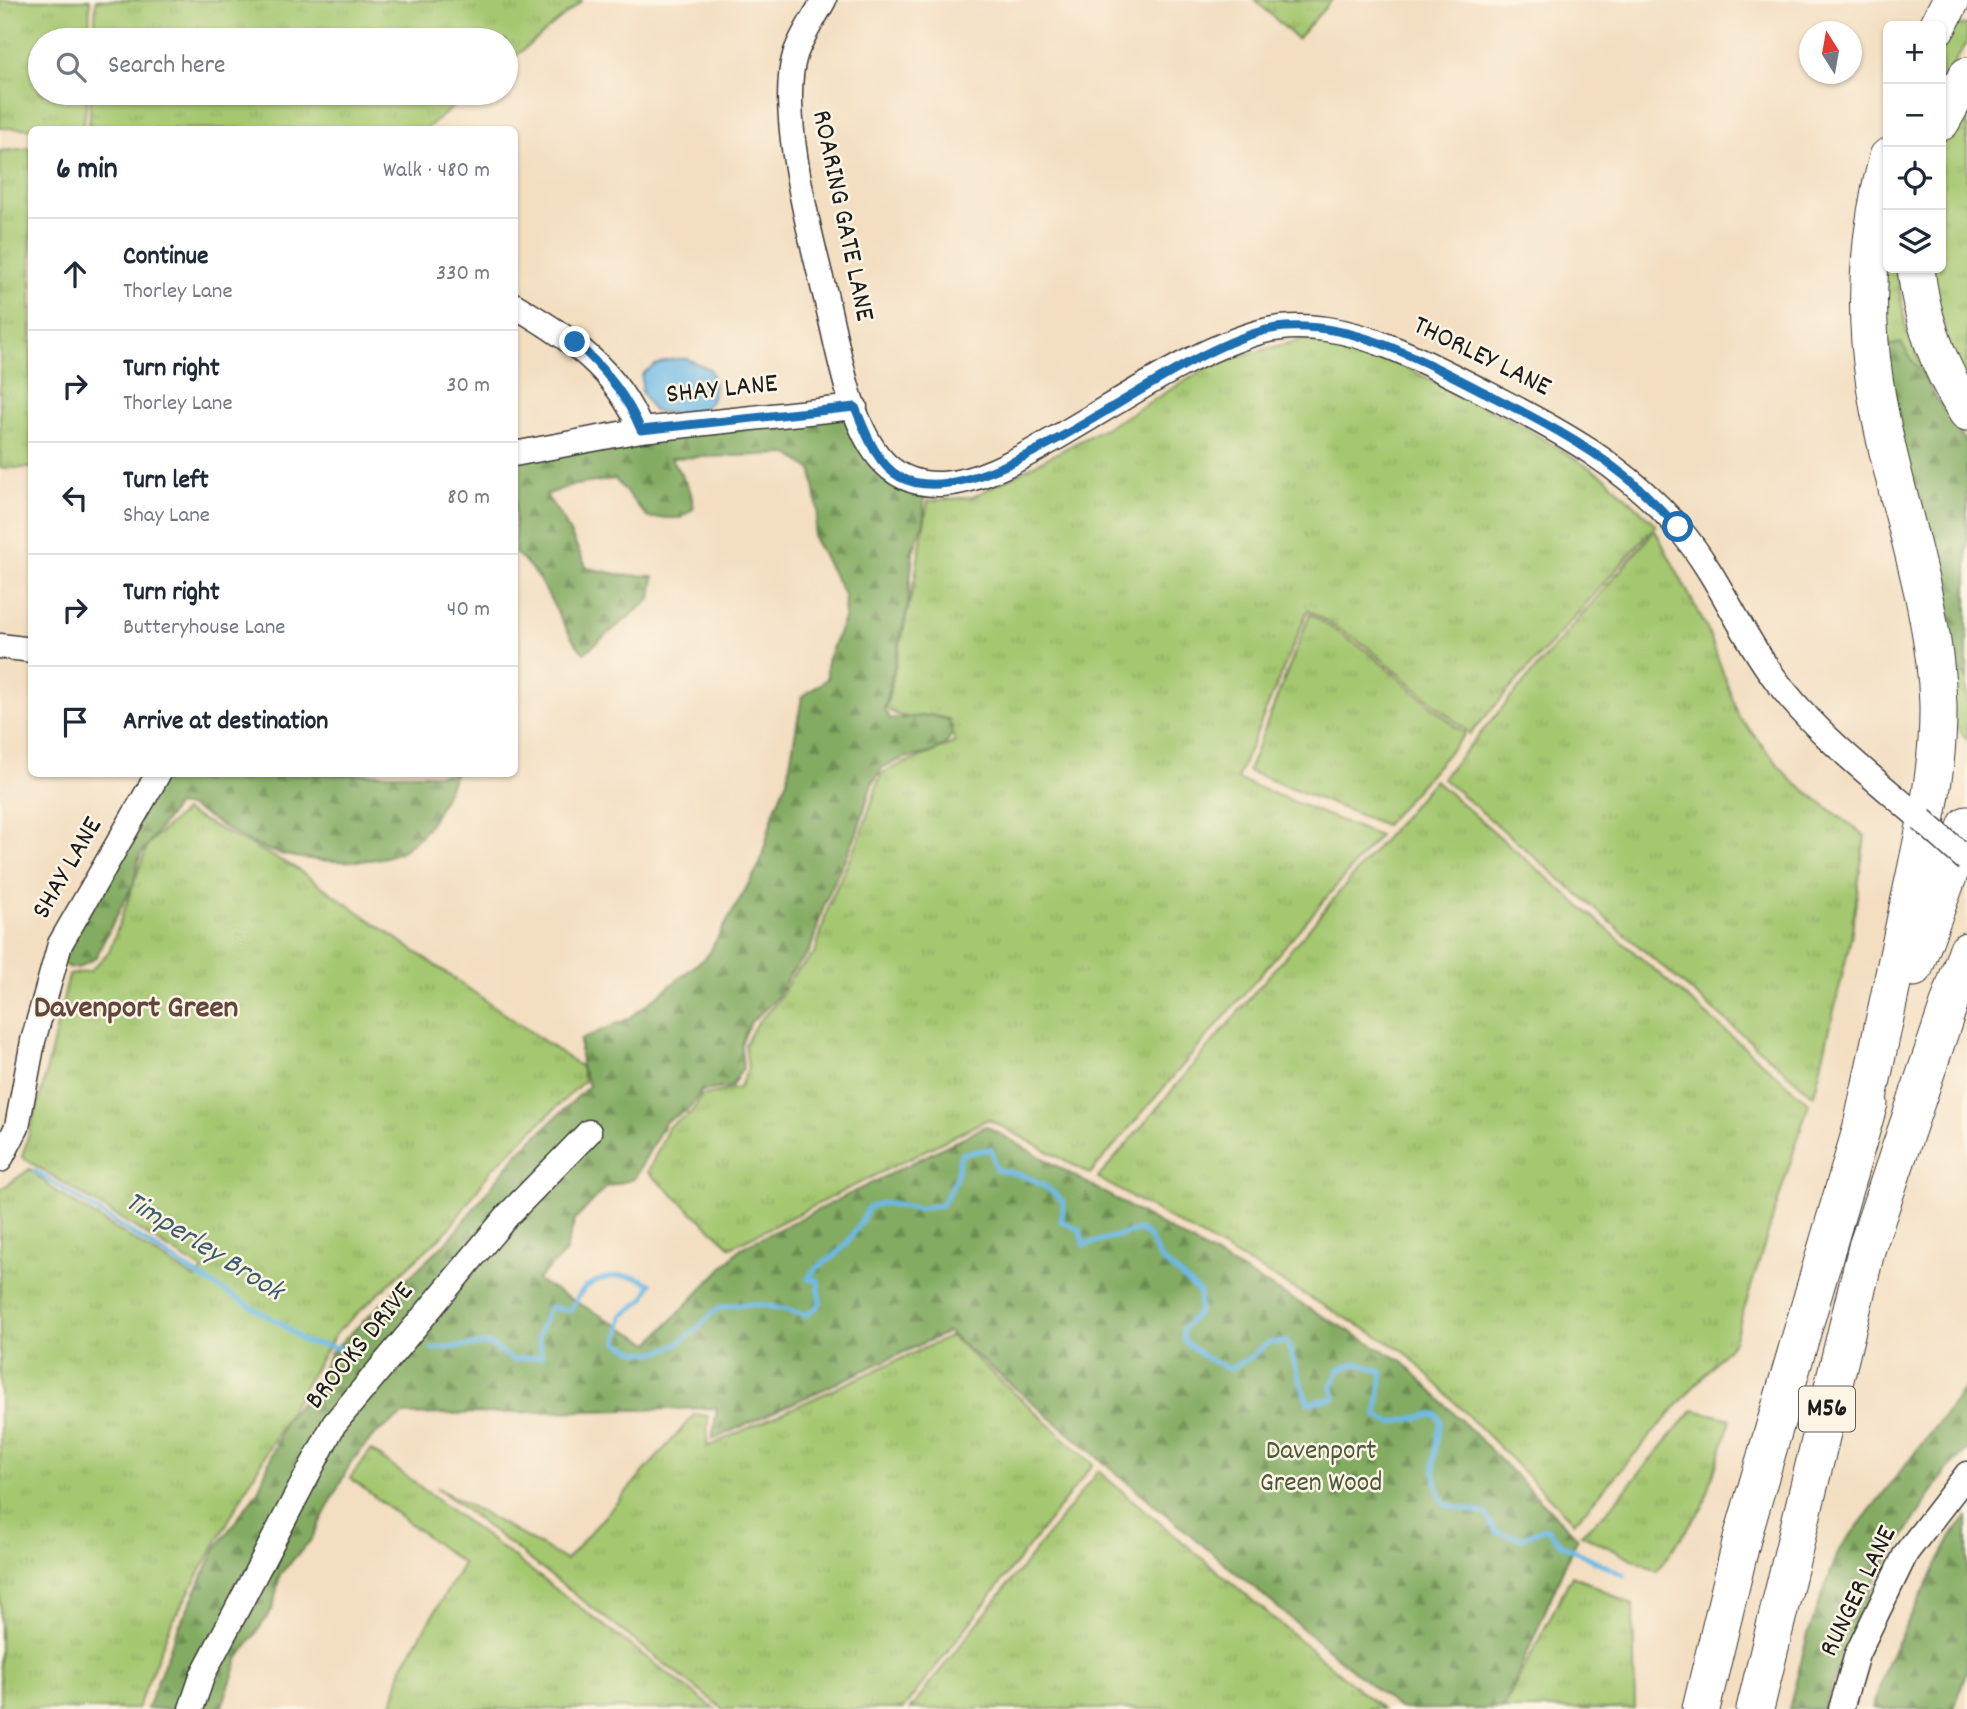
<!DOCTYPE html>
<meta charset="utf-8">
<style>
:root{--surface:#fff;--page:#f6f6f7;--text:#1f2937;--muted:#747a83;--line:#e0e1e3}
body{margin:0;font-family:Dekko,sans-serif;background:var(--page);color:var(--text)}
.controls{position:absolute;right:21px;top:21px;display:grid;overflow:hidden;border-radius:10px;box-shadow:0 2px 5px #0004}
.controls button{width:63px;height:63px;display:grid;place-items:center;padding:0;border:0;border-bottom:2px solid var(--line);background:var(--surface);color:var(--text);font:35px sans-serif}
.compass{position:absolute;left:1799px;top:21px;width:63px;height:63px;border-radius:50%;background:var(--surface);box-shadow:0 2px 5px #0004;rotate:349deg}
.stop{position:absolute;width:21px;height:21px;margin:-16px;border:5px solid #1f6fb2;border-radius:50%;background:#fff}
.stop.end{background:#1f6fb2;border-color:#fff;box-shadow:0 2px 7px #0008}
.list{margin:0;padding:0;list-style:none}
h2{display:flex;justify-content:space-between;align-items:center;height:91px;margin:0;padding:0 28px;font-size:30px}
h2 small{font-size:23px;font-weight:400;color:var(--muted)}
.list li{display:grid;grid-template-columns:46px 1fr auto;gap:21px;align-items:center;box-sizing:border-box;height:112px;padding:0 28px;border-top:2px solid var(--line)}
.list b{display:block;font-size:26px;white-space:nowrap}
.list p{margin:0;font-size:23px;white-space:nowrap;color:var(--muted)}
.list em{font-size:23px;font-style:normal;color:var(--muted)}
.icon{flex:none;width:38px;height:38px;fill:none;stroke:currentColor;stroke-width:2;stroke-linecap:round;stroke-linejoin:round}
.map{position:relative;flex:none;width:1967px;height:1709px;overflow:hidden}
.search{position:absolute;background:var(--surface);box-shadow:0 2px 5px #0004;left:28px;top:28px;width:490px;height:77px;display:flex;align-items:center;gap:18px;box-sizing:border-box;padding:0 24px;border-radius:38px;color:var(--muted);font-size:26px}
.panel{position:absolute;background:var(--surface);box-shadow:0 2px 5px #0004;left:28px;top:126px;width:490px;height:651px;border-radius:10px}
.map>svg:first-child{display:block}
.grass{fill:url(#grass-tufts);stroke:#607246;stroke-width:2}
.forest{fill:url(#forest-firs);stroke:#50643f;stroke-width:2}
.water{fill:#6db9e7;stroke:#446a82;stroke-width:2}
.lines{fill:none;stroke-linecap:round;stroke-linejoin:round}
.stream{stroke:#6db9e7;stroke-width:5}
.minor-casing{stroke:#3c3935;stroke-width:27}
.highway-casing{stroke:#3c3935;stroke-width:39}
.minor{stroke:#fff;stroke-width:24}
.highway{stroke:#fff;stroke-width:37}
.minor-bridge-casing{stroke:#3c3935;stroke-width:27;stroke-linecap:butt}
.minor-bridge{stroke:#fff;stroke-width:24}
.route{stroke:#1f6fb2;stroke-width:9}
.labels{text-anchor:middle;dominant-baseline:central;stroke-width:5;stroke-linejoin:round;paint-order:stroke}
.shield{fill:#fcf5e5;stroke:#5f5d58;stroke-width:2}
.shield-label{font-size:26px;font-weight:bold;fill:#1c1c1c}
.street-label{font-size:28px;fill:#1c1c1c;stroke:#fcf5e5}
.park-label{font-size:28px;fill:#4c5839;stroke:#fcf5e5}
.water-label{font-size:30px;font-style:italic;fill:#3c5b6d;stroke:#fcf5e5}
.quarter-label{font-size:32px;font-weight:bold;fill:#62453d;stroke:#fcf5e5}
</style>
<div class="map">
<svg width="1967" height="1709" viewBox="0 0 1967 1709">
<defs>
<pattern id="grass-tufts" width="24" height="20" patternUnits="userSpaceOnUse" patternTransform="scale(1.75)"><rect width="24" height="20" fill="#a4c770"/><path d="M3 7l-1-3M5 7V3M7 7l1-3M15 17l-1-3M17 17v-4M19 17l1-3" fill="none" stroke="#8daa60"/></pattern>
<pattern id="forest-firs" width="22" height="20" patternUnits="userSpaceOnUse" patternTransform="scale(1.75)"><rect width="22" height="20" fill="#83ac62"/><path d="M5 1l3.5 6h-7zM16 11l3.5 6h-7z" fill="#6a8b50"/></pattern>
</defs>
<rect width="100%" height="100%" fill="#fcf5e5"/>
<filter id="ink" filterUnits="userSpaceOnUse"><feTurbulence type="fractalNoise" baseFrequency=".0143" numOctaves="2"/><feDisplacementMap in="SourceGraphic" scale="14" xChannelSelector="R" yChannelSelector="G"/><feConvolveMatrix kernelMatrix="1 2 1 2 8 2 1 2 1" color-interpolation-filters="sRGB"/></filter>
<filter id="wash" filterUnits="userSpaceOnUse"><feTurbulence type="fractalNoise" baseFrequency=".00686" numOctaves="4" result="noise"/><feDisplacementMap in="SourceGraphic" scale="28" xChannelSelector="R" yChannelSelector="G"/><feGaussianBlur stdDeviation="1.57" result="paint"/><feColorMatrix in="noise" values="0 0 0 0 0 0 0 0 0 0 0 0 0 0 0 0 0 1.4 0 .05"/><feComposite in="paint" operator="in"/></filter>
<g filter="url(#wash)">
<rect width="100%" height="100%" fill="#f3dec1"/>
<path class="grass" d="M0,0H90L89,40H40V93H88L83,129L0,128Z
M96,0H582V1L506,64V40H94Z
M1255,0H1332L1297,39Z
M1956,24L1967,25V43L1941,83V42Z
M91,93H470L426,129H89Z
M1967,93V399L1925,268H1941V147Z
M31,148V468H0V151Z
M1888,202V268H1896L1907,333L1937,402L1901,343L1889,346L1877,310Z
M1305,339L1367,348L1519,424L1606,478L1656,525L1470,734L1367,647L1308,610L1237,779L1379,836L1090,1174L988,1119L731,1247L648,1172L669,1126L692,1112L701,1096L739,1088L748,1069L745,1044L756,1024L778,1001L792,976L815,953L830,901L861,835L881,774C906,760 929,756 955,742L949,719C921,712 912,725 886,709L915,578L928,501L973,497L1120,420L1217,362Z
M1655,530L1708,631L1739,717L1790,779L1865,836L1851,938L1814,1096L1442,778Z
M1310,614L1367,651L1465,734L1385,825L1248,771Z
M1949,660L1967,679V740L1954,723Z
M1434,780L1809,1103L1734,1341L1574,1523L1404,1351L1098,1178Z
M184,811L294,867L581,1067L584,1081L492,1169L449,1229L337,1332L293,1405L171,1624L137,1709H0V1190L30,1169L54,1190L196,1279L203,1270L22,1157L43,1086L69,975L90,971L109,952L148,844Z
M951,1336L1093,1464L903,1709H723L436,1487L566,1560L695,1414L708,1416L707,1447Z
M1693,1410L1731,1419L1703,1507L1657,1571L1581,1534L1608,1510Z
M371,1450L715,1709H391L402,1667L463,1564L350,1478Z
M1098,1471L1382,1709H910Z
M1572,1575L1633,1605L1635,1709H1503Z"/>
<path class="forest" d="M1901,343L1967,444V679L1949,660L1897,456L1888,346Z
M855,407L865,431L924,489V522L913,551L908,605L884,710L891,719L931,715L949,720L953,731L947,743L931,753L905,758L883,767L872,784L857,833L825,902L810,951L789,975L776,999L750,1023L741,1044L743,1068L731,1087L702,1091L688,1110L666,1121L634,1179L606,1187L575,1220L565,1253L537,1280L650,1343L741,1248L986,1126L1402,1361L1577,1537L1503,1709H1399L948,1332L712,1440L717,1408L403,1415L375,1434L351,1462L311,1540L280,1574L273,1608L239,1658L221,1709H147L175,1635L216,1548L258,1491L285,1420L311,1392L331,1352L451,1237L517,1154L589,1086L581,1067L580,1040L630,1018L707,956L760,864L774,811L787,780L802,697L827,679V661L844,619L845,596L813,537L818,512L812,470L789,454L671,458L690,490L694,508L681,518H648L615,479L569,486L546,495L564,521L587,568L623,575L654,576L651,599L584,653C556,623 549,579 515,553V454Z
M158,774H455C442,801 433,829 406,848C376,869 297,862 265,849C239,839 215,820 190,807L177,805L140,855L133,884L95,958L78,968H69L55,959Z
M1967,1386V1450L1946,1471L1875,1580L1823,1709H1789L1808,1634L1839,1550Z
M1967,1517V1670L1954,1709H1873L1887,1662L1953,1534Z"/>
<path class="water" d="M687,359L710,369C727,415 686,417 653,411L642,392V375C653,363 670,358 687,359Z"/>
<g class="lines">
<path class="stream" d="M35,1171L200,1277L283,1325L304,1342L351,1350
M433,1349L490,1344L513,1360L542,1356L538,1336L550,1307L570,1311C574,1304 579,1292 586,1287C605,1274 632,1272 651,1284L643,1300L622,1316L618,1342C648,1364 676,1349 700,1326C706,1320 712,1311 720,1308C751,1299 777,1308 807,1315L820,1304L818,1280L808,1279C814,1267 822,1265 833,1257C849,1244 860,1225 869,1207L883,1203L918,1209L942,1205L955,1181L961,1154L991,1149L996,1170C1025,1174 1043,1182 1064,1202L1061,1221L1080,1230L1084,1245L1140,1230L1149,1237L1160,1258L1200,1293L1199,1312L1183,1329L1184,1341L1206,1358L1229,1369L1250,1358L1268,1343L1287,1342L1308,1403L1335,1398L1332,1386L1339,1369L1359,1363L1382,1372L1377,1416L1391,1423L1436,1414L1441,1422C1433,1454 1429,1473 1444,1504L1486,1514L1496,1532L1521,1538L1546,1528L1561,1544L1624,1575"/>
</g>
</g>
<g filter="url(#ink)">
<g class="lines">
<defs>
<path id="minor" d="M824,0C815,17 801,36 795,55C778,110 809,232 824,290C837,340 847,417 879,457C895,477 916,485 942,484C982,482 1022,457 1056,438C1119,402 1190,352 1260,332C1302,320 1351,331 1390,347C1423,360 1455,377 1486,393C1557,429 1628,467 1680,530C1717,574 1737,626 1770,672C1811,730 1869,774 1922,820
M514,305C570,339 615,367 641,430
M514,454L641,430L855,407
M0,646L32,650
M0,1160L17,1127L33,1041L60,944L158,774
M191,1709L203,1674L334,1424L508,1215L589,1132
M1841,1709L1857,1654L1906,1553L1967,1474"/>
<path id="highway" d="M1938,26L1951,0
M1941,122L1967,76
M1916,268C1921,320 1939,367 1967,412
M1914,968L1967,825
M1862,1126C1878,1052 1893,978 1909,903C1923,837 1939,773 1938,705C1935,593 1889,488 1874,378C1863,303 1869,229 1888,157
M1701,1709L1743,1535L1869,1103
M1755,1709L1867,1247L1967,951"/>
</defs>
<use href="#minor" class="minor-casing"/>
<use href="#highway" class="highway-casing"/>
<use href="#minor" class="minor"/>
<use href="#highway" class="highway"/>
<defs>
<path id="minor-bridge" d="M1922,820L1967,860"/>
</defs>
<use href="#minor-bridge" class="minor-bridge-casing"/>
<use href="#minor-bridge" class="minor-bridge"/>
</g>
</g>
<g class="lines" filter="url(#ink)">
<path class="route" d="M575,342C602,366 627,396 641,430L855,407C865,431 876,464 900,477C988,524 1183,333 1286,327C1357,323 1423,361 1484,392C1533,417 1581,441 1625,476C1644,491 1661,510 1678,527"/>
</g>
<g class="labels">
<rect class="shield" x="1799" y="1386.5" width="56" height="45" rx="5"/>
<g class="shield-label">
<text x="1827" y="1409">M56</text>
</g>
<g class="street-label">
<text transform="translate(841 216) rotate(78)">ROARING GATE LANE</text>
<text transform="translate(1481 358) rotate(26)">THORLEY LANE</text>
<text transform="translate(722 391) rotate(-6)">SHAY LANE</text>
<text transform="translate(69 869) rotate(-60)">SHAY LANE</text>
<text transform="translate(361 1347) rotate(-51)">BROOKS DRIVE</text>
<text transform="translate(1860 1592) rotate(-64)">RUNGER LANE</text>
</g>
<g class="park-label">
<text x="1321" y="1453">Davenport<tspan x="1321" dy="32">Green Wood</tspan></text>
</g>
<g class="water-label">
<text transform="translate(203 1248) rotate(32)">Timperley Brook</text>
</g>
<g class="quarter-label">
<text x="136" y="1010">Davenport Green</text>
</g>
</g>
</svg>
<div class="controls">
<button>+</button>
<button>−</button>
<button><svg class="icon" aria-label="locate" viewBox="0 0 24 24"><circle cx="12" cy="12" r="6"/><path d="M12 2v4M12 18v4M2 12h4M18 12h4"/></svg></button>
<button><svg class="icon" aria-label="layers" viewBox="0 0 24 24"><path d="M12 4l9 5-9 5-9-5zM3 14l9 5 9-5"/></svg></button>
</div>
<svg class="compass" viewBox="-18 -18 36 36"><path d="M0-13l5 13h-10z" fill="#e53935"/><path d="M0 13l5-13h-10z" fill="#747a83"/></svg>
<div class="stop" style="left:1678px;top:527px"></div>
<div class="stop end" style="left:575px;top:342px"></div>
<div class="search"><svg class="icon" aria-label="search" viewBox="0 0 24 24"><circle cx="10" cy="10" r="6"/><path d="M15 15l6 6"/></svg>Search here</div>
<section class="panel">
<h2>6 min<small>Walk · 480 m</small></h2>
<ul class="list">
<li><svg class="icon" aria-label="ahead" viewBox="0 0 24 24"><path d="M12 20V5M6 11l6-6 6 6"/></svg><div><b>Continue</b><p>Thorley Lane</p></div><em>330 m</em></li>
<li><svg class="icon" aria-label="right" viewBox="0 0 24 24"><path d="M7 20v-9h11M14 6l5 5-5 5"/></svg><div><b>Turn right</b><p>Thorley Lane</p></div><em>30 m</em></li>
<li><svg class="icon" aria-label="left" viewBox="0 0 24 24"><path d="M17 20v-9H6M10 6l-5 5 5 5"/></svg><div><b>Turn left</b><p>Shay Lane</p></div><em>80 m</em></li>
<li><svg class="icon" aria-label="right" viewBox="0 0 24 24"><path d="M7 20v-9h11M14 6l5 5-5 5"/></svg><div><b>Turn right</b><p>Butteryhouse Lane</p></div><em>40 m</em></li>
<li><svg class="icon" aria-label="arrive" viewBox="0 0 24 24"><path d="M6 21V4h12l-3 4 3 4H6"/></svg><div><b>Arrive at destination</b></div></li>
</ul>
</section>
</div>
